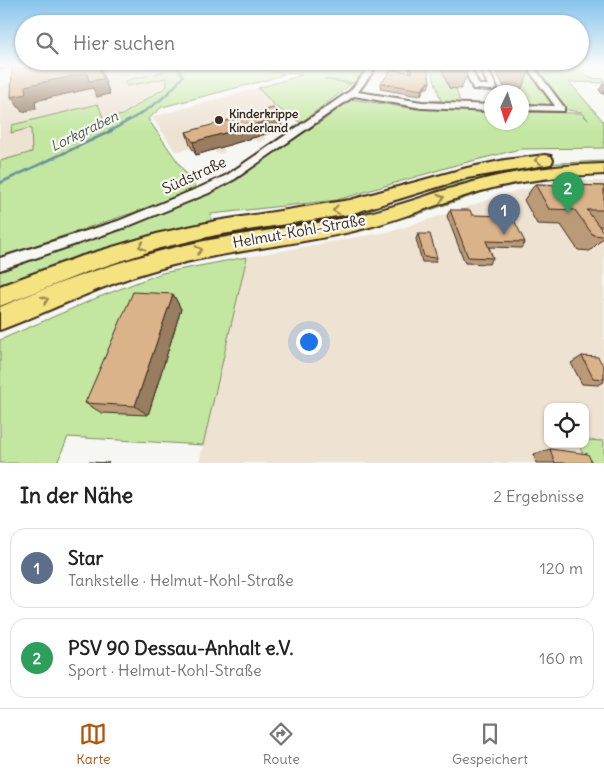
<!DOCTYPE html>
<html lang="de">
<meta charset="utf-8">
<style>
:root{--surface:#fff;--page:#f2f2f2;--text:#222;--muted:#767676;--line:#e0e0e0;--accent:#b45309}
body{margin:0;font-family:Delius,sans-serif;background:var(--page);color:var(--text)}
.controls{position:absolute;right:15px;bottom:15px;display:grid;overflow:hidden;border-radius:10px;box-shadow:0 1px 4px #0004}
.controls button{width:45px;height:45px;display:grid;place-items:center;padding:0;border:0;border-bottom:1px solid var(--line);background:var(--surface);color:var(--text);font:25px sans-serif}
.compass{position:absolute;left:484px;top:85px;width:45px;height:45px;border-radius:50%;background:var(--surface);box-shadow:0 1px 4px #0004;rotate:184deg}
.you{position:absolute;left:308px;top:341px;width:18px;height:18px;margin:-12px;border:4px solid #fff;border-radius:50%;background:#1a73e8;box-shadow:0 0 0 8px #1a73e833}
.badge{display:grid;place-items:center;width:32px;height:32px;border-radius:50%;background:var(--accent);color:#fff;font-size:16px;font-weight:700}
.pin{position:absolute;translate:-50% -41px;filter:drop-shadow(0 1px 2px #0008)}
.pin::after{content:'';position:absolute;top:26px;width:18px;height:15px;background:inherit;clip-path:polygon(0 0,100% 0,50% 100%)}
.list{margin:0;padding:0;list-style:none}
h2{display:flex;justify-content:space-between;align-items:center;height:65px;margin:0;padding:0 20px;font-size:21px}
h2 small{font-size:16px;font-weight:400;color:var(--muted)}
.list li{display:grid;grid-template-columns:32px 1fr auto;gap:15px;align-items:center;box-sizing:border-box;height:80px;margin:0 10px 10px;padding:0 10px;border:1px solid var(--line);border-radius:15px}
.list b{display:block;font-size:19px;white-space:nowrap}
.list p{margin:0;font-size:16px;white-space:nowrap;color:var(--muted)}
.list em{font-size:16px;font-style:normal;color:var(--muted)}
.icon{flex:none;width:28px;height:28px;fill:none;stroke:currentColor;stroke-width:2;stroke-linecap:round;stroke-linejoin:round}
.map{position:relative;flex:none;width:604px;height:463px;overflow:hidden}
.search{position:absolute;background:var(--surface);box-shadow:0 1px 4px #0004;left:15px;right:15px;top:15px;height:55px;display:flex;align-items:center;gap:12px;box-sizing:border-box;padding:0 18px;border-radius:28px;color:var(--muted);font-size:19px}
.sheet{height:245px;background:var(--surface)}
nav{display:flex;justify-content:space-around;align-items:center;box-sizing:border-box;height:70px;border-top:1px solid var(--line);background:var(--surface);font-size:14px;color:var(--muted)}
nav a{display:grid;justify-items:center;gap:2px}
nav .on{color:var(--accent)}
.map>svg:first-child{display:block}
.built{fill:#eee2d3}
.green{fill:#c3e7a1;stroke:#7f8860}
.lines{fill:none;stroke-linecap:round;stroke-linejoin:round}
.stream-far1{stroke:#6e939d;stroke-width:2.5}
.stream{stroke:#6e939d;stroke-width:3}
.minor-casing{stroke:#3b2a1e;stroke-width:4}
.primary-casing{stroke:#3b2a1e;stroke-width:4}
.minor{fill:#f6f6f2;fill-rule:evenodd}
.primary{fill:#f5e382;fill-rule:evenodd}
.wall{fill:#bb9a78;stroke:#3b2a1e}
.shaded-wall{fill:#997d61;stroke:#3b2a1e}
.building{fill:#dab38b;stroke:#3b2a1e}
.oneway{stroke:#988650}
.poi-dot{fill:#3b2a1e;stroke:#f6f6f2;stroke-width:2}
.labels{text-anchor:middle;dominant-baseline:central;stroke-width:4.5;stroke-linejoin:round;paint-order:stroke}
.far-poi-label{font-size:12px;font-weight:bold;fill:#3b2a1e;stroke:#f6f6f2;text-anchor:start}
.far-water-label{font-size:14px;font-style:italic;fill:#505653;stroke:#f6f6f2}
.street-label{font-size:15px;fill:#3b2a1e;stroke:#f6f6f2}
</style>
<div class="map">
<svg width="604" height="463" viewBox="0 0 604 463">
<rect width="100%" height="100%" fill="#f6f6f2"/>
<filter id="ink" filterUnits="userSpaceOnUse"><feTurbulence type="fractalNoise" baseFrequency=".02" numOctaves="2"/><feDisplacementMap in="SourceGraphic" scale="10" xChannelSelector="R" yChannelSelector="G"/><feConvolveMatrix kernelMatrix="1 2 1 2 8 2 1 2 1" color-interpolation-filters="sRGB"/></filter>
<g filter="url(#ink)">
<path class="built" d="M95,66H164L169,77L167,84L109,122L0,178V86Z
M258,88L276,107L292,117L277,123L282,129L263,135L266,139L258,142L254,138L223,147L225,152L217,154L214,150L196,155L192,148L176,152L152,117Z
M580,181H604V441L585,440V407H548V444H579L586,463H199L247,257L393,231L519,190Z"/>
<path class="green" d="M161,66H244L284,74L267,80L162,107L148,119L198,191L0,257V161L32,152L31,128L11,133L12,125L98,104L104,120L122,115L167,86V78L127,86L124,81L163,72Z
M250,66H367L354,83L324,79L351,84L301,123L276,107L258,88L302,75Z
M430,66H441L449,88L456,89L461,105H431L432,101H441Z
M503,66H578L590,78L604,79V83L569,82L604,122V148L520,149L456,165L337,200L211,214V222L148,237L0,290V270L168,209L221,186L324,120L350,99L416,109L491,111L492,122H522V112L581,113L588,120L582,112L561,109L522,108V92Z
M604,161V163L548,166L500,176L405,204L465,178L539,164Z
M491,188L492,189L410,217L408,216L458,197Z
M366,209L374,212L223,239V233Z
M212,234L213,242L0,312V303L123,257Z
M247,257L203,445L68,437L57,463H0V340L99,297L162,273Z
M585,440L604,441V463H586L579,444H585Z"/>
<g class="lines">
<path class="stream-far1" d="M108,132C136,117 165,102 183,76L176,66"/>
<path class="stream" d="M0,183L111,131"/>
<defs>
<path id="minor" d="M370,66H377L358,92L422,102L492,105V111L422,108L354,96L235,179L209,193L126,227L0,270V258L118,221L201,187L227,175L350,91Z
M463,66H470L479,85H488L479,66H486L497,88L493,90L473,89Z
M526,66H533L564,107V111L522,110V105L555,106Z"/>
<path id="primary" d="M545,155L551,156L553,160L551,164L467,178L350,214L216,235L160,248L87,272L0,306V286L79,257L160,233L216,221L350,200L467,168L505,160Z
M604,164V174C562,176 521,180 481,191C441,202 402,219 362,229C295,246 225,250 158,269C103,284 53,310 0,330V307C66,279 134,255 204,241C256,231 309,226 361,215C400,206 438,191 477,181C519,170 561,165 604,164Z"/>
</defs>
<use href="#minor" class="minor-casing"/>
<use href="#primary" class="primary-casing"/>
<use href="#minor" class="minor"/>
<use href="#primary" class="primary"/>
</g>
<path class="wall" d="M409,66H427L430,82L428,88H425L420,96L380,89L381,83L410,73Z
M441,66H468L469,68L461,89L449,88Z
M492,66H527L530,70L520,92L507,91Z
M604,83V95L599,90Z
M281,117L282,129L196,155L190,145L186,132Z
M535,184L604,186V226H599L604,233V237L590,251L578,250L561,225L537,224L524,200Z
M450,210L472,215L525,242L521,248L489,247L493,258L489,264L465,263L447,216Z
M418,234L437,258L435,262H422L416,239Z
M173,294L181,309L148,415L102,413L85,403Z
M582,356L604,367V382L598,385L582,384L571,363Z
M550,449L592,463H536L534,454Z"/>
<path class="shaded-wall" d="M0,66H17L0,70Z
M32,66H39L40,68L100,66L110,94L97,97L93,88L35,101L36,109L22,112L11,97L25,86L31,69Z
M427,82L425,88L420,96L422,90Z
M281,117L282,129L196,155L193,142Z
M173,294L181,309L148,415L135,406Z"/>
<path class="building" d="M12,66H32L31,69L48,66H99L103,79L89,81L87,73L25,86L26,94L11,97Z
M411,66H427L430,82H427L422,90L381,83L392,69L412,73Z
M456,66H468L469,68L456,67Z
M514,66H527L530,70H517Z
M273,108L281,117L193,142L186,132Z
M535,184L604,186V210H587L604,233V236L593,235L575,210L549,209Z
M450,210H470L472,215L512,216L525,242L486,241L493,258L468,257Z
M418,234H430L437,258L424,257Z
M133,292L173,294L135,406L85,403Z
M582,356L598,357L604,367V379L593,378Z
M550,449L588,454L592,463H555Z
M89,462L109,463H89Z"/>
<defs><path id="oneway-chevron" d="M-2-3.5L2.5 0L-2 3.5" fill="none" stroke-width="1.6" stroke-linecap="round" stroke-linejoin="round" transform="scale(1.25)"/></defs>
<g class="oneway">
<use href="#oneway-chevron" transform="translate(538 160) rotate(174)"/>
<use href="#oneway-chevron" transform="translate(441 198) rotate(-18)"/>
<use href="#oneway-chevron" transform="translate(336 210) rotate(170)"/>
<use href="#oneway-chevron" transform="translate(142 246) rotate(165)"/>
<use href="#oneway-chevron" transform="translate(199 250) rotate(-12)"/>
<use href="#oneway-chevron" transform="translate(45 300) rotate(-21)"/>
</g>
</g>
<linearGradient id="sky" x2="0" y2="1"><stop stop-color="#85c3ec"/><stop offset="0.5" stop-color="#fbfbf9"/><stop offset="1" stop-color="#fbfbf9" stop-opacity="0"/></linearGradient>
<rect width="604" height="131" fill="url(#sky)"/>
<circle class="poi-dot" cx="219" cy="120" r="5"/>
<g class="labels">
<g class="far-poi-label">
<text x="229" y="113">Kinderkrippe<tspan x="229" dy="14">Kinderland</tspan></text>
</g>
<g class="far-water-label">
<text transform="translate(84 131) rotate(-26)">Lorkgraben</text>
</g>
<g class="street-label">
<text transform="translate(194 175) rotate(-25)">Südstraße</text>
<text transform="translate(299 231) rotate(-10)">Helmut-Kohl-Straße</text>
</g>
</g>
</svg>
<div class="controls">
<button><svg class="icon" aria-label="locate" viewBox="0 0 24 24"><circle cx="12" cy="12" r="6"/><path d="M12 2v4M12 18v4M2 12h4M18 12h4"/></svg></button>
</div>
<svg class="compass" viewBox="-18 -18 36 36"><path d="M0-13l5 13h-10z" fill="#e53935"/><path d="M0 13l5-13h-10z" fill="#767676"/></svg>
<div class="you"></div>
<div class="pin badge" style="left:504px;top:235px;background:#5c6f8a">1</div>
<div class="pin badge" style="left:568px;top:213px;background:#2e9e5b">2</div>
<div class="search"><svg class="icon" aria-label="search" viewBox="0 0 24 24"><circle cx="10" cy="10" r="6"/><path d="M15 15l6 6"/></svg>Hier suchen</div>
</div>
<section class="sheet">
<h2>In der Nähe<small>2 Ergebnisse</small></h2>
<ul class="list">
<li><span class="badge" style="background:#5c6f8a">1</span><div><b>Star</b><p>Tankstelle · Helmut-Kohl-Straße</p></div><em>120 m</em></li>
<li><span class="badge" style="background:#2e9e5b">2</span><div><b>PSV 90 Dessau-Anhalt e.V.</b><p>Sport · Helmut-Kohl-Straße</p></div><em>160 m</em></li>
</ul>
</section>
<nav>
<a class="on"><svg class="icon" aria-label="map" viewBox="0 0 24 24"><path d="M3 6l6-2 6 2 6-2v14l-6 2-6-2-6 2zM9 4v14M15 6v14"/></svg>Karte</a>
<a><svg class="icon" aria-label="directions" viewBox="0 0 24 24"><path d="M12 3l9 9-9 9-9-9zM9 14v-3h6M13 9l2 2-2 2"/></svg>Route</a>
<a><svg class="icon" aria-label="saved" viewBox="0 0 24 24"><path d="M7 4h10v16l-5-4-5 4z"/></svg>Gespeichert</a>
</nav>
